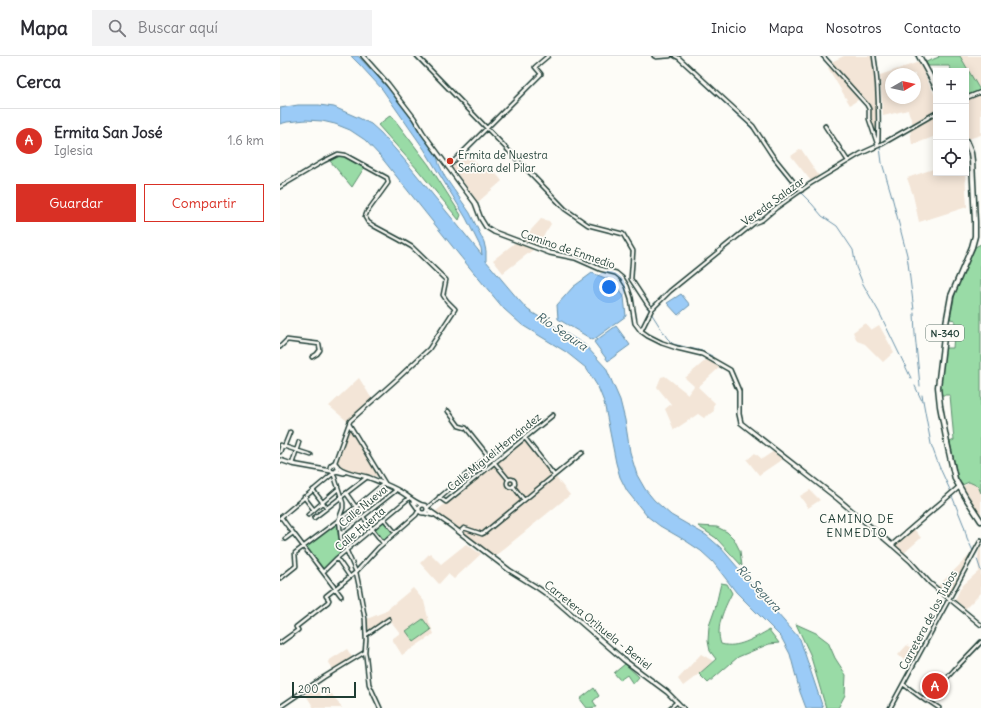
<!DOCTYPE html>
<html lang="es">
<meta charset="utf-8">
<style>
:root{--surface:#fff;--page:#f2f2f3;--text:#2b2b33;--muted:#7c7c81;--line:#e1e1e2;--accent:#d93025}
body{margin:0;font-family:Delius,sans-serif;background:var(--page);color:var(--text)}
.controls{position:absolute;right:12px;top:12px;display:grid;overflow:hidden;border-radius:0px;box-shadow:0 2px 10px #0003}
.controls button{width:36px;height:36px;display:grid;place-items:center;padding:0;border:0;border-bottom:1px solid var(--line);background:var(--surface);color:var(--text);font:20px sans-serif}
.compass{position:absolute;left:605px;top:12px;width:36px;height:36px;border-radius:50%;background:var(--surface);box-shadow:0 2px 10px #0003;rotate:81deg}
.scale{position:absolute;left:12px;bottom:10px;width:64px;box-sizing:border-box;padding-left:4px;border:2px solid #1f3d34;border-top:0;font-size:11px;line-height:14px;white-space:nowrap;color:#1f3d34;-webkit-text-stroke:3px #fdfcf7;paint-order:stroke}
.you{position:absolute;left:329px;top:231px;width:14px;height:14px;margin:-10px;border:3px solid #fff;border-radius:50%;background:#1a73e8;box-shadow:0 0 0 6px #1a73e833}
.badge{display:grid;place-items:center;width:26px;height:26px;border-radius:50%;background:var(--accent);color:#fff;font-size:13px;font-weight:700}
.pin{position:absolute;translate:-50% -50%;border:2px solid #fff;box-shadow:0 1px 4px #0006}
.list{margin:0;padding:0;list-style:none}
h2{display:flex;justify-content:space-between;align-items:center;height:52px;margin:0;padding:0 16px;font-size:17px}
h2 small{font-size:13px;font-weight:400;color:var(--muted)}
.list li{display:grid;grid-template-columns:26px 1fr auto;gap:12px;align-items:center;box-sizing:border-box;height:64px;padding:0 16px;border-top:1px solid var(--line)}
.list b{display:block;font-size:15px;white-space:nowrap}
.list p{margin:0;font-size:13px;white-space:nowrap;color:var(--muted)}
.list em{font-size:13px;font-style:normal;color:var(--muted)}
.actions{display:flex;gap:8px;padding:12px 16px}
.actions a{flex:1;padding:9px 0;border:1px solid var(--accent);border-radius:0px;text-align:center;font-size:14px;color:var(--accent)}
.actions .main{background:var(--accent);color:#fff}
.icon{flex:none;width:22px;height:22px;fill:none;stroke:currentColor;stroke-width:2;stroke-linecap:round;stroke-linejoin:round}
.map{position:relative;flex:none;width:701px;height:652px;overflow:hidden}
header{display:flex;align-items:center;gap:24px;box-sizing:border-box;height:56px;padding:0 20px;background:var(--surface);border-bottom:1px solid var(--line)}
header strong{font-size:19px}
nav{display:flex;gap:22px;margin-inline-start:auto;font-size:14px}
.search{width:280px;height:36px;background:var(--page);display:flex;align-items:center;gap:10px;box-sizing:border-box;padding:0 14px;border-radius:0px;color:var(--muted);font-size:15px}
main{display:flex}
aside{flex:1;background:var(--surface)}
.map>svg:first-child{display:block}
.built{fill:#f3e5d7;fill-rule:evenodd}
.green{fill:#99dba6;stroke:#5c8c6d}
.water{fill:#9bcbf7;stroke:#6992a9}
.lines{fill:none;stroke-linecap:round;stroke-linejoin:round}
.stream{stroke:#6992a9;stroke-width:1}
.minor-casing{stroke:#1f3d34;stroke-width:5.5}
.major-casing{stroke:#1f3d34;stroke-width:6}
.highway-casing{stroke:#1f3d34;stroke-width:7}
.minor{stroke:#fdfcf7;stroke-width:2.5}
.major{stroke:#fdfcf7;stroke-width:3}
.highway{stroke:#fdfcf7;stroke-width:4}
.poi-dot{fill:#c8321e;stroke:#fdfcf7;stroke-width:1.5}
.labels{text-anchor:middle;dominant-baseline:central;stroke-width:3.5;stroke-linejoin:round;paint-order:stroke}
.shield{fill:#fdfcf7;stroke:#62766e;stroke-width:1}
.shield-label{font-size:10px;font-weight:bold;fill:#1f3d34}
.poi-label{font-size:11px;fill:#1f3d34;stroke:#fdfcf7;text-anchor:start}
.street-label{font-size:11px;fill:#1f3d34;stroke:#fdfcf7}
.water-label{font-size:12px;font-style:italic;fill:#3e6065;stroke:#fdfcf7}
.neighbourhood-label{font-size:12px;letter-spacing:1px;fill:#1f3d34;stroke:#fdfcf7}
</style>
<header>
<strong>Mapa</strong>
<div class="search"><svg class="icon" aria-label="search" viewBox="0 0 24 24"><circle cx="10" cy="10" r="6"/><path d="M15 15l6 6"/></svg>Buscar aquí</div>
<nav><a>Inicio</a><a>Mapa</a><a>Nosotros</a><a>Contacto</a></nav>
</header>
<main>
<aside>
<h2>Cerca<small></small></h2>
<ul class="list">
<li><span class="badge">A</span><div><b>Ermita San José</b><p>Iglesia</p></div><em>1.6 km</em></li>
</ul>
<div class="actions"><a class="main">Guardar</a><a>Compartir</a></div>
</aside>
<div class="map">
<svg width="701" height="652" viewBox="0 0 701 652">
<rect width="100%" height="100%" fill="#fdfcf7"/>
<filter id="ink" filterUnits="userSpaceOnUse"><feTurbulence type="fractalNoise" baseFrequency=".025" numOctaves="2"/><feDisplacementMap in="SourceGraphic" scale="8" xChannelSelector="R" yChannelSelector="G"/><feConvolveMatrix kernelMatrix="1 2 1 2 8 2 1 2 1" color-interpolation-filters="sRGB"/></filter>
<g filter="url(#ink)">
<path class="built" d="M564,0H592L596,21L598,56L597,81H596L590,63V50L583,41L570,49L548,12L553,9L551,6Z
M680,0H701V36Z
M639,6L649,28L656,41V80L632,89L630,73L634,72L628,54L603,60L600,19ZM611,18H635V42H611Z
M701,37V79L688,83L686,80V43L687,44Z
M521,93L539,120L531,125L511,100Z
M188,96L202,114L213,115L219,121L222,125L198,146L172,111Z
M656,112V117H685L687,151L639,166L633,139L627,122Z
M261,163L269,165L271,168L257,190L241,185Z
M236,186L254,193L223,217L213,204Z
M585,267L591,274L599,269L614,296L603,306L585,288L577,285L573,276Z
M426,304L440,311L418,331L435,347L433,350L434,355L424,362L418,358L394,374L385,353L391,348L377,331L381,321L385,320L408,338L414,330L405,322Z
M79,322L92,343L67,365L49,350Z
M69,372L100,421L68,415L61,411L56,406Z
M245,383L290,439L215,500L155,456Z
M494,395L504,402L479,419L467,404L475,397L482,403Z
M691,426L698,428L701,436V465L700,459L683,430Z
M530,434L540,444L528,452L520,440Z
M631,469L641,482L624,497L612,485Z
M701,485V537L685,553L675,544L681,531L699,515L698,501Z
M186,488L201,498L174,523L168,518L159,528L140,507L150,497L161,508Z
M693,496L669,539L664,536L658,530Z
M133,532L144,545L149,566L154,578L122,599L112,583L120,577L109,563L87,576V563L104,556Z
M627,589L639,596L630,609L618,599Z
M67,593L72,601L53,613L48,605Z
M421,598L433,605L419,618L403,630L398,623Z
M33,630L36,637L39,636L43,642L51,637L62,652H34L24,636Z"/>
<path class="green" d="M658,0H680L701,36V37L687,44L686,15H672L669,10H648L646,6L659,1Z
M111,59L149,109L181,159L179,164L138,114L98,69Z
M63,100L84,112L72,131L50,105L58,101Z
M701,188V437L698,430L689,426L682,429L678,422L670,386L674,384L670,339H660L659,325L665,292H673L675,264L670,263L676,233L695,191Z
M104,464L113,476L103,484L94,473Z
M58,466C56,475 59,485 63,493L43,513L26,491Z
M418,470L437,471L447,476L454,483L460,495L462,510L436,482Z
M441,527L447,528L452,537C444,553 435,571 441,588C458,593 474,582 489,574L499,587L489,588L458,601L428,627L419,618L436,603L430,595L428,585L429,570L435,553Z
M143,563L151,574L134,586L126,575Z
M516,568L536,577L548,586L555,602L566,619L565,639L558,652H546L530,598Z
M345,608L359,621L353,628L347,619L340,624L334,617Z
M314,632L319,640L313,645L317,651L307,652L300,643Z"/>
<path class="water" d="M71,0H78L117,41L157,100L159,108L165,121L190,157L204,186L206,195V205L238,243L248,254L305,289L326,312L340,344L345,364L350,396L353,406L357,419L365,433L374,444L391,459L426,479L440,491L447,499L488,547L520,583L543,652H526L520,636L510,598L501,581L456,536L433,506L421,495L406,485L380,470L367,460L347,435L340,421L336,407L324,346L318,331L306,312L286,296L242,269L224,253L180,200L101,101L85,84L70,74L55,68L42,65L26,64L7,66L0,68V52L18,49H39L54,51L79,62L91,68L101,77L122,101L202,199L201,192L186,162L144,93L102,33L80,9Z
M312,217L336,226L344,241L346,260L313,284L278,263L277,249L293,231Z
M401,238L410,249L398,259L387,247Z
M336,270L350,289L328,305L314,286Z"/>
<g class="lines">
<path class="stream" d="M596,0C600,29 601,58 600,87
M413,18L466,67L474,75L493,104L518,135
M600,91L602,107L611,137L627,199L634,254
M521,137L532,148L542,160L557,170L573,194L576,211L583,228L599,256L631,322
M285,154L305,169L310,171L343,180
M350,225L369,254
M371,257L387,282L393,288L422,295L432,300
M634,257L635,278L640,330
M635,330L642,345
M642,339L651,388L659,410L671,436
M672,440L684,470L687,482L693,495
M697,503L701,515"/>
<defs>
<path id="minor" d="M137,0L285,153L308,169L343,178L353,195L351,223L368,249L372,253
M374,0L376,1L390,0
M395,0L399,2L473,70L492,99L517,130L522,134
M543,0L587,49L589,53V63L598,90
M594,0C599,29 599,58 598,88
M686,42L701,36
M545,70L568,105
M168,111L261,18L255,11L268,0
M0,131L44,105L58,98L65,99L107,122L108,127L87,156L85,161L88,166L94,170L120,184L132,191L166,224L163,239L167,245L175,253L149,293L117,323L70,365L55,406L52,408
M361,275L372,253L390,235L474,167L482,164L496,152L530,128L580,98L602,88L656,57
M0,291L7,284L39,288L40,294L37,298L32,301
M69,368L106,429
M245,382L274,419
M0,389L31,399
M4,391L10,376
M0,396L2,390
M207,401L222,389
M55,406L57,410
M214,406L228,423
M12,408L19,386
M53,416L63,447V452L59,463L61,482L76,516L79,530L85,563L86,584L85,596L86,601L89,628L100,652
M227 427a4 4 0 1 1 8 0a4 4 0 1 1-8 0Z
M233,430L244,444
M33,434L47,452
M66,437L78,454
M24,441L34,454
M159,441L166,446L273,359
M147,452L207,401L206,397L186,372L179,370L168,355
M28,459L58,433
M1,461L9,472
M83,461L103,487
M0,462L50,420L53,418
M34,462L86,422
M104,463L115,476
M11,474L61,540
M180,476L184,472L202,478L204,477L303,396
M61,478L115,435
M5,483L13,477
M612,489L630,505L650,527L701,569
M57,502L70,521
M43,516L57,502L128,443
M1,522L16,510L15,497L76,451L102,429
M86,579L109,563
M0,587L18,574L16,571L48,546L49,544L46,540L76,516L98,492L136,459L139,454
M623,628L646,645L674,614L701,586
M647,644L659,652
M0,651L44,621L85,596
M390,652L397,646
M610,652L701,484"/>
<path id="major" d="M83,0L108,28L134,62L143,77L168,111L195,147L201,163L206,171L214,176L270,197L295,202L320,213L336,217L342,222L347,230L351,242L355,267L361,275L368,280L382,287L397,292L422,298L450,314L459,335V358L461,367L558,443L612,489L679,431
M0,404L12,408L51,415
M50 412a4 4 0 1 1 8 0a4 4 0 1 1-8 0Z
M58,411C66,418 79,418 90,422C100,426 111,430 121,436C128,440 134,446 142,449
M56,415L64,417
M133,446L138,453
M139 453a4 4 0 1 1 8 0a4 4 0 1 1-8 0Z
M147,453L170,469L229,514L258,532L275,544L344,604L387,636L403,652
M144,457H145L153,459"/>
<path id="highway" d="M639,0L656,31
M686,85L691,97L692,105L695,166V180L692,191L671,240L665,273L658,331L660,350L667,387L675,423L686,442L701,465"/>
</defs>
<use href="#minor" class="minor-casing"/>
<use href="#major" class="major-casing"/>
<use href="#highway" class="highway-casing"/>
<use href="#minor" class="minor"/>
<use href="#major" class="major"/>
<use href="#highway" class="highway"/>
</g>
</g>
<circle class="poi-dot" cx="170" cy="105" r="4"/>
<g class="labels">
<rect class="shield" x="646" y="269" width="38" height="16" rx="3"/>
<g class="shield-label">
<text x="665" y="277">N-340</text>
</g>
<g class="poi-label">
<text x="178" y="99">Ermita de Nuestra<tspan x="178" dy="13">Señora del Pilar</tspan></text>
</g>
<g class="street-label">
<text transform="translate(493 145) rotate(-36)">Vereda Salazar</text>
<text transform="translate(288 193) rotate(19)">Camino de Enmedio</text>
<text transform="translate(214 396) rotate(-39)">Calle Miguel Hernández</text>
<text transform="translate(83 450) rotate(-39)">Calle Nueva</text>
<text transform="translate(80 473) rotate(-40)">Calle Huerta</text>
<text transform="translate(648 564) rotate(-62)">Carretera de los Tubos</text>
<text transform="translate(318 569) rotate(39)">Carretera Orihuela - Beniel</text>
</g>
<g class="water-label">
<text transform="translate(282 275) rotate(34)">Río Segura</text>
<text transform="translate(479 532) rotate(47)">Río Segura</text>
</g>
<g class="neighbourhood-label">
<text x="577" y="462">CAMINO DE<tspan x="577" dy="14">ENMEDIO</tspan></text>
</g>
</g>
</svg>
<div class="controls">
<button>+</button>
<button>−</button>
<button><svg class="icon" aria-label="locate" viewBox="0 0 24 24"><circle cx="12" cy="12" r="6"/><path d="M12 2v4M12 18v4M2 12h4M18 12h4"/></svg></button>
</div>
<svg class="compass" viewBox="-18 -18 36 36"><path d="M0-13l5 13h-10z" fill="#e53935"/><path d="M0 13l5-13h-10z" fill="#7c7c81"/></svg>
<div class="scale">200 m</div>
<div class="you"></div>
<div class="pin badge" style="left:655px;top:630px">A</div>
</div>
</main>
